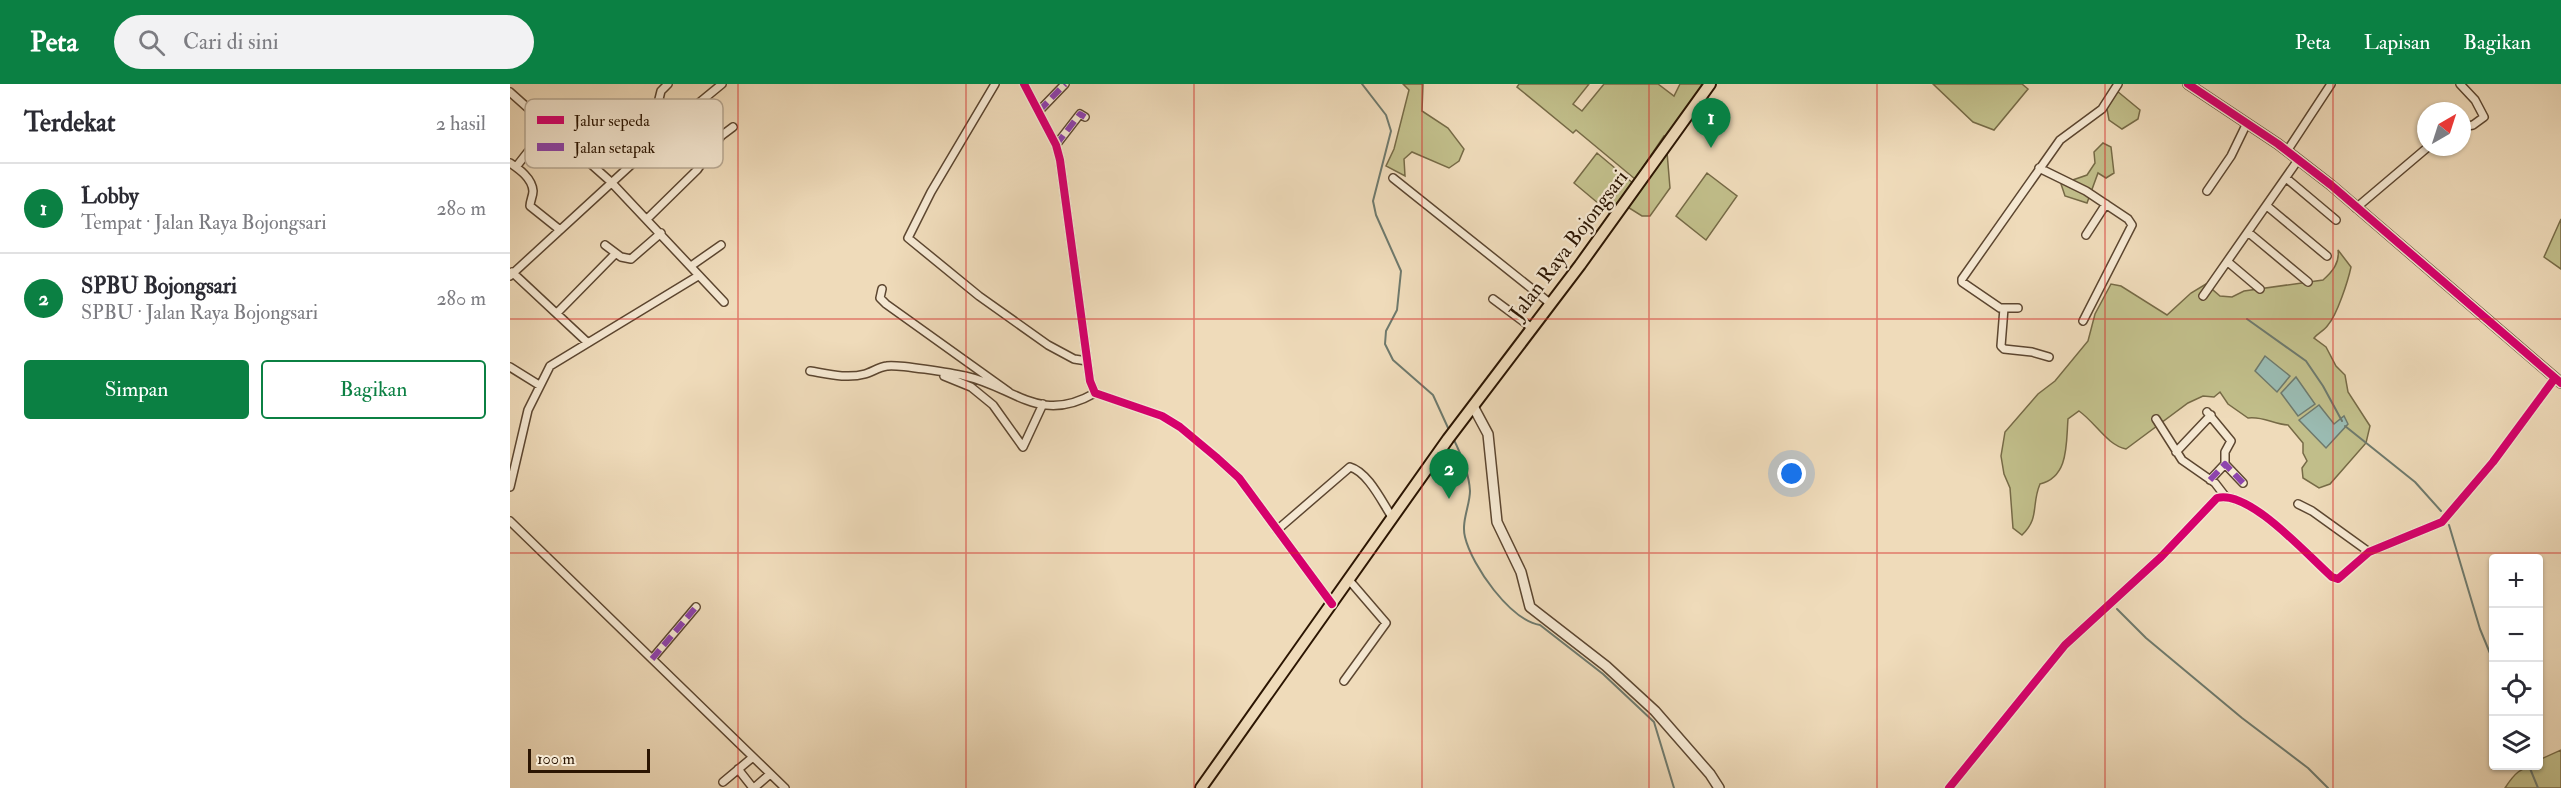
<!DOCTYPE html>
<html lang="id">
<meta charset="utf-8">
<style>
:root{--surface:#fff;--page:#f2f2f3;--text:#2b2b33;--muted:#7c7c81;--line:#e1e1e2;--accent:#0b8043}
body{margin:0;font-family:"IM FELL Double Pica",serif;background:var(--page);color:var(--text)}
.controls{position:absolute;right:18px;bottom:18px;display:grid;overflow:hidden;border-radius:6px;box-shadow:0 2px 4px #0004}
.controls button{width:54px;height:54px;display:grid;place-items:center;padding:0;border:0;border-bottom:2px solid var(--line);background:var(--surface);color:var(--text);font:30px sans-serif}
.compass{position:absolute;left:1907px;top:18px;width:54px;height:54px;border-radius:50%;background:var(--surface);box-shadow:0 2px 4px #0004;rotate:39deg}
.scale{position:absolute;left:18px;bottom:15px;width:122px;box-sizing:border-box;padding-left:6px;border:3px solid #2b1502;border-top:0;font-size:16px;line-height:21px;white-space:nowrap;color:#2b1502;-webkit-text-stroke:4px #f5e8d2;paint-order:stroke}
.you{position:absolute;left:1282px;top:390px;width:21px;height:21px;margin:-15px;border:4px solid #fff;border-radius:50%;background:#1a73e8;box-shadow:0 0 0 9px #1a73e833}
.badge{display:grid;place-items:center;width:39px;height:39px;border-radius:50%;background:var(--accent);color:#fff;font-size:20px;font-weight:700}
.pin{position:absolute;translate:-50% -50px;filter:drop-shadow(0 2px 3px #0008)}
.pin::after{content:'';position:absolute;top:32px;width:21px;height:18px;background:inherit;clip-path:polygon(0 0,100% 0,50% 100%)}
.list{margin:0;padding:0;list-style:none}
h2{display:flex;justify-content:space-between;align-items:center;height:78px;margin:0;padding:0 24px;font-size:26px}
h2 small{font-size:20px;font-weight:400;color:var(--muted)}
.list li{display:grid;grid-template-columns:39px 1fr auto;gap:18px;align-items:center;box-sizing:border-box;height:90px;padding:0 24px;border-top:2px solid var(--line)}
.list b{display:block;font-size:22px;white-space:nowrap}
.list p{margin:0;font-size:20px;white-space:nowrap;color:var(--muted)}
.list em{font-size:20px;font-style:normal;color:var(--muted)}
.actions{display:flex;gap:12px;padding:18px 24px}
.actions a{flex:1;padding:14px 0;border:2px solid var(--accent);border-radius:6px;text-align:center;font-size:21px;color:var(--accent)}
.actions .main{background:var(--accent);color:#fff}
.icon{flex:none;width:33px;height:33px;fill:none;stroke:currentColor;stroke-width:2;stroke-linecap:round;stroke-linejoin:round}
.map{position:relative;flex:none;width:2051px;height:704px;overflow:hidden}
header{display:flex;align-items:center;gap:36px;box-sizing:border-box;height:84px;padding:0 30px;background:var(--accent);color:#fff}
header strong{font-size:28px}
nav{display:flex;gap:33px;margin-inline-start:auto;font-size:21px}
.search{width:420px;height:54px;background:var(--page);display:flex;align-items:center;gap:15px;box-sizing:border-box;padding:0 21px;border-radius:33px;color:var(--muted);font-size:22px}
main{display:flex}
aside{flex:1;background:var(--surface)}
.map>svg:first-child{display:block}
.green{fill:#c1be8a;stroke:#766a46;stroke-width:1.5}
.water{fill:#9abbb2;stroke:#6e796c;stroke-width:1.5}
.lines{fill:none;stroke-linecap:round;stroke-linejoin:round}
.stream{stroke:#6e796c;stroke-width:2}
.minor-casing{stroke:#5c4630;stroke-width:10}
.tertiary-casing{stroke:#5c4630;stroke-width:12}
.primary-casing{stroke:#2b1502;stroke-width:14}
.minor{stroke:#f5e8d2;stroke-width:7}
.tertiary{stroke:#f5e8d2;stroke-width:9}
.primary{stroke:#efdbba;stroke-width:10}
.quiet{stroke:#8e44ad;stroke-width:6;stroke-dasharray:12 6;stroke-linecap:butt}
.cycleway-casing{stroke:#f5e8d2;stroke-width:11}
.cycleway{stroke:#d6006c;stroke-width:8}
.grid{fill:none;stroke:#d62828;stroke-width:1.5;stroke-opacity:0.55}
.labels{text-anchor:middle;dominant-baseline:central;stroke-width:4.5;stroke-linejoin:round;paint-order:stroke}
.street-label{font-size:21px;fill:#2b1502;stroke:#f5e8d2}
.key{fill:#f5e8d2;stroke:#b8a994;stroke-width:1.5}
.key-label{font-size:16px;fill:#2b1502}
</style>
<header>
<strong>Peta</strong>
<div class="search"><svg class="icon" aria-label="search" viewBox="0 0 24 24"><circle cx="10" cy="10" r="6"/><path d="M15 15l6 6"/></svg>Cari di sini</div>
<nav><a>Peta</a><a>Lapisan</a><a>Bagikan</a></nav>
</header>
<main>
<aside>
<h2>Terdekat<small>2 hasil</small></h2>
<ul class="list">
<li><span class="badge">1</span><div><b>Lobby</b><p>Tempat · Jalan Raya Bojongsari</p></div><em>280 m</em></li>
<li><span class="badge">2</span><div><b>SPBU Bojongsari</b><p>SPBU · Jalan Raya Bojongsari</p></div><em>280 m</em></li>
</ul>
<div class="actions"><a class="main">Simpan</a><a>Bagikan</a></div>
</aside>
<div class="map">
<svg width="2051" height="704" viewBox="0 0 2051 704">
<rect width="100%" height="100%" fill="#efdbba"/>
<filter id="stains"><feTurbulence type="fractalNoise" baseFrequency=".00333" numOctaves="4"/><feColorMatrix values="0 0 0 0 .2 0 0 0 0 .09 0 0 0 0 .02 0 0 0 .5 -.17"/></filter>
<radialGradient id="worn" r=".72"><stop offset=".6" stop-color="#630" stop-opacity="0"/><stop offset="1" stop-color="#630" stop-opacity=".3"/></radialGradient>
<path class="green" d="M893,0H913L912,27L938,44L954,65L949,77L939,84L902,68L894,75L895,92L876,82L884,65L899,6Z
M1009,0H1079L1063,20L1072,27L1094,0H1148L1164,12L1170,0H1195L1157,53L1154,52L1125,95L1066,46L1063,49L1007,3Z
M1423,0H1512L1518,5L1484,46L1463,38Z
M1607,7L1630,26L1628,35L1612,45L1599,36L1597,25Z
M1593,59L1601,63L1604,89L1596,94L1588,89L1577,119L1555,112L1551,100L1577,91L1585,79L1584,68Z
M1157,68L1160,104L1140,132H1132L1116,122Z
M1087,69L1124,100L1101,130L1064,99Z
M1197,89L1227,112L1196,156L1166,132Z
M2051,135V185L2034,173Z
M1828,166L1841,183C1838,197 1827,231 1818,241C1814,247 1808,249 1804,254L1816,263L1826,282L1835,291L1838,308L1860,342L1856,359L1820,400L1809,404L1793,394L1792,384L1797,377L1793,369V359L1778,341C1763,340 1753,332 1738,334L1718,320L1710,308L1704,313L1693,312L1678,319L1616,365C1597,361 1586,339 1569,327L1558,335C1556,360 1559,393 1530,400C1521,421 1530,434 1512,451L1503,444L1500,404L1494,390L1491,372L1495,348L1528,310L1545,297L1578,257L1585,230L1601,200L1611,202L1657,231L1681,209L1696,200L1710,212L1722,213L1734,207L1813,196C1822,188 1830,179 1828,166Z
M2051,666V704H1995C2004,690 2011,682 2028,682L2029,676Z"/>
<path class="water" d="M1755,272L1780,292L1767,308L1745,287Z
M1786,293L1805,320L1788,332L1771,309Z
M1809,321L1824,340L1834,332L1838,340L1816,364L1789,336Z"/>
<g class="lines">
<path class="stream" d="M852,0L876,31L881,47L863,117L866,131L891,187L887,226L876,247L875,260L883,276L923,311L939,346
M1737,235L1796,277L1813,302L1832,337
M1835,342L1905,398L1931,427
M943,354C951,370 959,388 960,407C960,421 951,438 955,453C962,482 1000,536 1030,541L1093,590L1144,638L1164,704
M1939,441L1970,545L1984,579
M1607,525L1636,554L1732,634L1798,684L1818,704
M2019,682L2028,704"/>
<defs>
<path id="minor" d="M485,0L421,108L398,154L469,212L538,261L564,275L577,277
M514,0L546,61L550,76L580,297L585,309L652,332L670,343L706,373L729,394L822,520
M1950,0L1965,16L1974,33L1963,41L1952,43
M0,8L101,98L214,218
M529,27L555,0
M546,61L570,30L575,33
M1777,67L1821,0
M197,69L162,41L212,0
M0,79C9,85 22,94 23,107C23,112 20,117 20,122L50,146
M6,83L39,41
M1529,84L1576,107L1618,135L1622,141L1573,237
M883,94L1041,220
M1776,94L1826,136
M1697,107L1721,72L1737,39
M1757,122L1817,172
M1846,124L1918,63
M137,135L187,86L211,52L223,43
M1739,149L1798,198
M1576,151L1596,120
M95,161L111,173L121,175L151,149
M1718,178L1750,205
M181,182L211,161
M2,188L77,258
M0,192L159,46L162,36L149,15L151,7L158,0
M372,205L370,214L376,220L499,308
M1693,212L1788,76
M983,215L1022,244
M1494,224L1491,262L1494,265L1522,268L1539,273
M1508,224H1490L1452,198V195L1550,56L1592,25L1608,0
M47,229L105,170
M0,283L29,301
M300,287C318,290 337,295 355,290C362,288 369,283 377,282C386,280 443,289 455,292C505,303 529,341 585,309
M434,292L461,303L483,321L513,363L533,320
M1697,328L1721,357L1715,368V380L1733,399
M1646,335L1672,376L1705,399L1715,412
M1666,368L1701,331
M1700,396L1715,380
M0,403L18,326L40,282L188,192
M1788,420L1802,427L1859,468
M0,437L275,704
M767,446L840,383C858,388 872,418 882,433
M142,575L186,523
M834,597L876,539L839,496
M228,685L243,704
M213,698L243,673
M244,704L260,690
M1439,704L1555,561L1651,473L1707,414C1739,405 1798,472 1822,493L1828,495L1859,468L1932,438L1983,378L2045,294"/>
<path id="tertiary" d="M1678,0L1768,60L1821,101L2051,299
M963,322L978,350L987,438L1011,488L1020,523L1096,582L1145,627L1200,690L1209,704"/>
<path id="primary" d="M691,704L938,355L1070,181L1200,0"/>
</defs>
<use href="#minor" class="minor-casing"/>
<use href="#tertiary" class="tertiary-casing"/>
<use href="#primary" class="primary-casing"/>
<use href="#minor" class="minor"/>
<use href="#tertiary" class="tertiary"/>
<use href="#primary" class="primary"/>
<path class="quiet" d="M529,27L555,0
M546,61L570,30L575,33
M1700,396L1715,380L1733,399
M142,575L186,523"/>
<defs>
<path id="cycleway" d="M514,0L546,61L550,76L580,297L585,309L652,332L670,343L706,373L729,394L822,520
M1678,0L1768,60L1821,101L2051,299
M1439,704L1555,561L1651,473L1707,414C1739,405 1798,472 1822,493L1828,495L1859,468L1932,438L1983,378L2045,294"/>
</defs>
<use href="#cycleway" class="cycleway-casing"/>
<use href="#cycleway" class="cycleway"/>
</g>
<path class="grid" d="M228,0V704M456,0V704M684,0V704M912,0V704M1139,0V704M1367,0V704M1595,0V704M1823,0V704M0,235H2051M0,469H2051"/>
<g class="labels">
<g class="street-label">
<text transform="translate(1059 161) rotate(-53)">Jalan Raya Bojongsari</text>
</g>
</g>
<rect x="15" y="15" width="198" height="69" rx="9" class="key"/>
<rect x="27" y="32" width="27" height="8" fill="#d6006c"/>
<rect x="27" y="59" width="27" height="8" fill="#8e44ad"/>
<g class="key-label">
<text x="64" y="42">Jalur sepeda</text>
<text x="64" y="69">Jalan setapak</text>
</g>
<rect width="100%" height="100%" filter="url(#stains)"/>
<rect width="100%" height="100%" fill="url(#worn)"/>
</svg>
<div class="controls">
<button>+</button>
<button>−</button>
<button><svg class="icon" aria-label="locate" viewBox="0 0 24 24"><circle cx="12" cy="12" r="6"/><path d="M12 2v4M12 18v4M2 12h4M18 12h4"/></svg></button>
<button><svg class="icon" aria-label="layers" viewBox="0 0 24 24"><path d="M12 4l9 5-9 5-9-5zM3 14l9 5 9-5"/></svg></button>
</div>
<svg class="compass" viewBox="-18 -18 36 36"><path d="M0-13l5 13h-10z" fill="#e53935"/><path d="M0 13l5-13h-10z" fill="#7c7c81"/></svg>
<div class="scale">100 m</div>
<div class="you"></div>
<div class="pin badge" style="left:1201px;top:64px">1</div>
<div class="pin badge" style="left:939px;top:415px">2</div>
</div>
</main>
